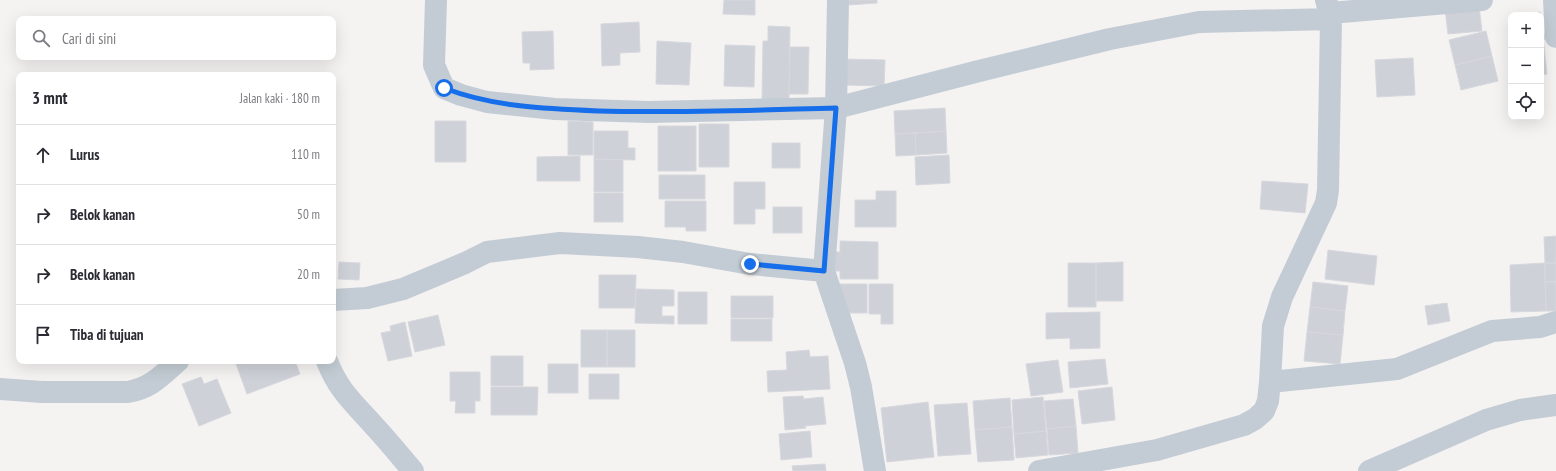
<!DOCTYPE html>
<html lang="id">
<meta charset="utf-8">
<style>
:root{--surface:#fff;--page:#f7f7f7;--text:#2b2b33;--muted:#7c7c81;--line:#e1e1e2}
body{margin:0;font-family:"PT Sans Narrow",sans-serif;background:var(--page);color:var(--text)}
.controls{position:absolute;right:12px;top:12px;display:grid;overflow:hidden;border-radius:8px;box-shadow:0 4px 16px #0002}
.controls button{width:36px;height:36px;display:grid;place-items:center;padding:0;border:0;border-bottom:1px solid var(--line);background:var(--surface);color:var(--text);font:20px sans-serif}
.stop{position:absolute;width:12px;height:12px;margin:-9px;border:3px solid #166eea;border-radius:50%;background:#fff}
.stop.end{background:#166eea;border-color:#fff;box-shadow:0 1px 4px #0008}
.list{margin:0;padding:0;list-style:none}
h2{display:flex;justify-content:space-between;align-items:center;height:52px;margin:0;padding:0 16px;font-size:17px}
h2 small{font-size:13px;font-weight:400;color:var(--muted)}
.list li{display:grid;grid-template-columns:26px 1fr auto;gap:12px;align-items:center;box-sizing:border-box;height:60px;padding:0 16px;border-top:1px solid var(--line)}
.list b{display:block;font-size:15px;white-space:nowrap}
.list em{font-size:13px;font-style:normal;color:var(--muted)}
.icon{flex:none;width:22px;height:22px;fill:none;stroke:currentColor;stroke-width:2;stroke-linecap:round;stroke-linejoin:round}
.map{position:relative;flex:none;width:1556px;height:471px;overflow:hidden}
.search{position:absolute;background:var(--surface);box-shadow:0 4px 16px #0002;left:16px;top:16px;width:320px;height:44px;display:flex;align-items:center;gap:10px;box-sizing:border-box;padding:0 14px;border-radius:8px;color:var(--muted);font-size:15px}
.panel{position:absolute;background:var(--surface);box-shadow:0 4px 16px #0002;left:16px;top:72px;width:320px;height:292px;border-radius:8px}
.map>svg:first-child{display:block}
.building{fill:#ced1d7;stroke:#d6d8de}
.lines{fill:none;stroke-linecap:round;stroke-linejoin:round}
.minor{stroke:#c3ccd4;stroke-width:22}
.route{stroke:#166eea;stroke-width:5}
</style>
<div class="map">
<svg width="1556" height="471" viewBox="0 0 1556 471">
<rect width="100%" height="100%" fill="#f5f2f2"/>
<path class="building" d="M724,0H755V15L723,14Z
M848,0H877V3L849,5Z
M1479,6L1482,31L1448,34L1445,9Z
M1540,12L1545,39L1541,40V15H1518Z
M639,22L640,52L620,53V65L602,66L601,24Z
M768,26L790,27L789,100L762,99L763,41H768Z
M553,31L554,69L530,70V63H523L522,32Z
M1486,31L1492,56L1455,65L1449,40Z
M657,41L691,43L689,85L656,84Z
M725,45L755,46L754,87L724,86Z
M1541,46H1544L1547,74L1541,75Z
M790,47H809L808,94H789Z
M1492,56L1498,81L1461,90L1455,65Z
M1413,58L1415,95L1377,97L1375,60Z
M845,59L885,60L884,86L844,85Z
M945,108L946,131L895,134L894,111Z
M435,121H466V162H435Z
M568,121L593,122V155H568Z
M699,124H729V167H699Z
M658,126H696V171H658Z
M594,131H628V148H635V160L594,159Z
M946,131L947,153L916,155L915,133Z
M915,133L916,155L896,156L895,134Z
M772,143H800V168H772Z
M949,155L950,183L916,185L915,157Z
M580,156V181H537V157Z
M594,159L623,160V192H594Z
M659,175H705V199H659Z
M1262,181L1308,184L1305,213L1260,209Z
M734,182H765V209H755V224H734Z
M876,191H896V227H855V200H876Z
M594,193H623V222H594Z
M665,201H706V231H686V227H665Z
M773,207H802V233H773Z
M1556,236V263H1545L1544,237Z
M840,241L878,242V279H840V271H835V252H840Z
M1328,250L1377,256L1374,285L1325,279Z
M339,262L360,263L359,280L338,279Z
M1123,262V301H1096V263Z
M1068,263H1096V307H1068Z
M1545,263H1556V282H1545Z
M1545,263L1546,311L1511,312L1510,265Z
M599,275H636L635,308H599Z
M1313,282L1348,286L1345,311L1310,307Z
M1545,282H1556V311H1546Z
M840,284H867V313H840Z
M869,284H893V324H881V314H869Z
M636,289L674,290V306H662V316H674V324L635,323Z
M678,292H707V324H678Z
M731,296H773V318H731Z
M1447,303L1450,321L1428,325L1425,306Z
M1310,307L1345,311L1343,335L1307,332Z
M1100,312V348L1070,349V338L1046,339V313Z
M438,315L445,345L415,352L408,322Z
M731,319H772V341H731Z
M405,322L412,356L388,361L381,333L391,331L390,326Z
M581,330H607V367H581Z
M607,330H635V367H607Z
M1307,332L1343,335L1340,364L1304,361Z
M809,350L810,357L828,356L830,389L768,392L767,371L787,370L786,352Z
M491,356H523V386H491Z
M1105,359L1108,384L1070,388L1068,362Z
M1058,360L1063,392L1031,396L1026,364Z
M235,361H295L300,374L247,394Z
M548,364H578V393H548Z
M450,372H480V401H475V413H455L456,401H450Z
M589,374H619V399H589Z
M201,377L204,384L217,379L231,413L199,426L182,384Z
M491,387H538L537,415H491Z
M1112,387L1115,420L1082,424L1078,391Z
M803,396L804,399L823,397L826,424L805,426L806,428L785,430L783,397Z
M1043,397L1046,431L1014,434L1012,400Z
M1010,398L1012,427L975,430L973,401Z
M1073,399L1076,426L1047,429L1044,401Z
M928,402L934,457L887,462L881,408Z
M967,403L971,454L938,456L934,405Z
M1076,426L1078,453L1049,455L1047,429Z
M1012,427L1014,460L978,462L975,430Z
M810,431L812,457L781,460L779,434Z
M1046,431L1048,455L1016,458L1014,434Z
M825,464L826,471H793L792,466Z"/>
<g class="lines">
<path class="minor" d="M436,0L434,65L444,88L461,95L487,102L555,109L649,112L836,108L979,71L1110,39L1199,22L1331,19
M838,0L836,108L824,271L855,363L861,387L875,471
M1554,0L1556,37
M1330,13L1482,0
M333,300L367,298L403,289L465,263L487,252L560,243L638,247L683,252L750,264L824,271
M327,361C339,392 355,404 376,428C389,442 401,457 413,471
M1270,382L1397,369L1492,331L1540,327L1556,322
M0,389L42,392H128C151,388 161,376 178,361
M1039,471L1157,450L1244,425L1255,419L1264,411L1268,401L1270,382L1273,326L1282,297L1326,203L1328,190L1331,19L1326,0
M1369,471L1486,420L1520,410L1556,405"/>
</g>
<g class="lines">
<path class="route" d="M444,88C493,107 547,109 599,111C678,113 757,110 836,108L824,271L750,264"/>
</g>
</svg>
<div class="controls">
<button>+</button>
<button>−</button>
<button><svg class="icon" aria-label="locate" viewBox="0 0 24 24"><circle cx="12" cy="12" r="6"/><path d="M12 2v4M12 18v4M2 12h4M18 12h4"/></svg></button>
</div>
<div class="stop" style="left:444px;top:88px"></div>
<div class="stop end" style="left:750px;top:264px"></div>
<div class="search"><svg class="icon" aria-label="search" viewBox="0 0 24 24"><circle cx="10" cy="10" r="6"/><path d="M15 15l6 6"/></svg>Cari di sini</div>
<section class="panel">
<h2>3 mnt<small>Jalan kaki · 180 m</small></h2>
<ul class="list">
<li><svg class="icon" aria-label="ahead" viewBox="0 0 24 24"><path d="M12 20V5M6 11l6-6 6 6"/></svg><div><b>Lurus</b></div><em>110 m</em></li>
<li><svg class="icon" aria-label="right" viewBox="0 0 24 24"><path d="M7 20v-9h11M14 6l5 5-5 5"/></svg><div><b>Belok kanan</b></div><em>50 m</em></li>
<li><svg class="icon" aria-label="right" viewBox="0 0 24 24"><path d="M7 20v-9h11M14 6l5 5-5 5"/></svg><div><b>Belok kanan</b></div><em>20 m</em></li>
<li><svg class="icon" aria-label="arrive" viewBox="0 0 24 24"><path d="M6 21V4h12l-3 4 3 4H6"/></svg><div><b>Tiba di tujuan</b></div></li>
</ul>
</section>
</div>
